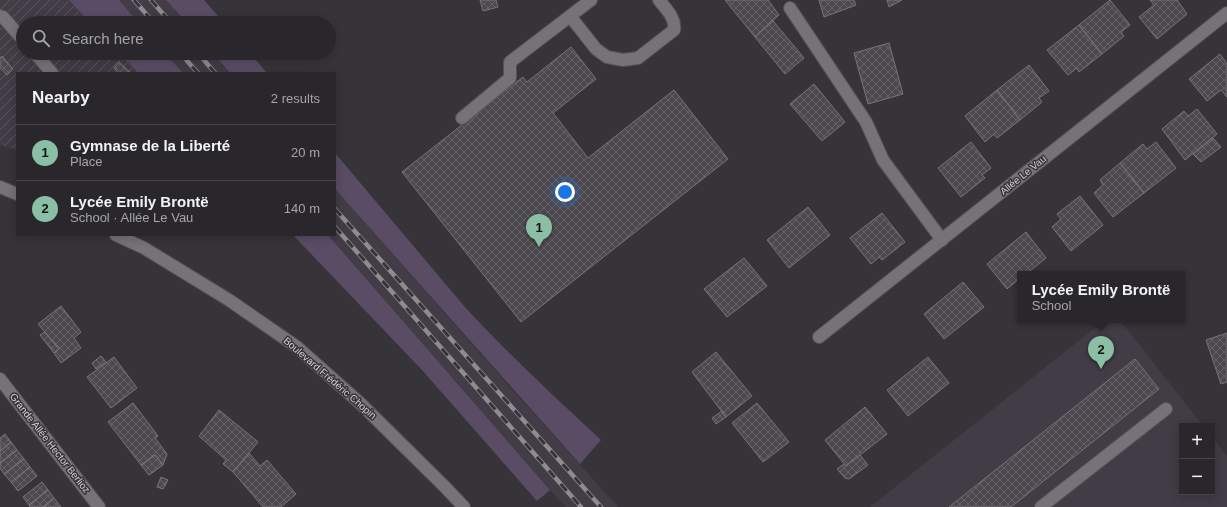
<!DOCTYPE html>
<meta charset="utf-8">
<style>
:root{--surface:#29272b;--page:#312f33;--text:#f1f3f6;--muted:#a5a5a9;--line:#454447;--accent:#8abfa5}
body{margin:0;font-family:Helvetica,sans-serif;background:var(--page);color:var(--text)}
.controls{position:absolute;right:12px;bottom:12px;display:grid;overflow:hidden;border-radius:0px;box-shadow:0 2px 10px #0003}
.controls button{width:36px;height:36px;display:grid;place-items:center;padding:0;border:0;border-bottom:1px solid var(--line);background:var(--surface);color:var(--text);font:20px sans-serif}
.you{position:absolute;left:565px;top:192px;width:14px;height:14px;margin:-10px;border:3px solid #fff;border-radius:50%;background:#1a73e8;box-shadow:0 0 0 6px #1a73e833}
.badge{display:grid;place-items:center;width:26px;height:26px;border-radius:50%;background:var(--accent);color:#111;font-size:13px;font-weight:700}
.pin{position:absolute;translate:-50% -33px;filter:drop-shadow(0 1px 2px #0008)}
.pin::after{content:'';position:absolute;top:21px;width:14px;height:12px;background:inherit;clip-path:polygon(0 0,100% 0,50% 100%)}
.popup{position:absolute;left:1017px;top:271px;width:168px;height:52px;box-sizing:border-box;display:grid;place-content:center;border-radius:0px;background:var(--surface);filter:drop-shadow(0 1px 3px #0005);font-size:13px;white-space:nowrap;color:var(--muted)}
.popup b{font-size:15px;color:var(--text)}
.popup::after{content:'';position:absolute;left:50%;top:100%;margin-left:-8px;border:8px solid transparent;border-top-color:var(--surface)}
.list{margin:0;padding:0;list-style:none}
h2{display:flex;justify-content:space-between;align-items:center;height:52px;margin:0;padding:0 16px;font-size:17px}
h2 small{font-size:13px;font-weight:400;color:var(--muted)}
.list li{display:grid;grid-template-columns:26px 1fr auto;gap:12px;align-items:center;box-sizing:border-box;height:56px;padding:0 16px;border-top:1px solid var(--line)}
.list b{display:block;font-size:15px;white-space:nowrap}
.list p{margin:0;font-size:13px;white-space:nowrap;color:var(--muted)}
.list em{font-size:13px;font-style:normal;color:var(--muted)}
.icon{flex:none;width:22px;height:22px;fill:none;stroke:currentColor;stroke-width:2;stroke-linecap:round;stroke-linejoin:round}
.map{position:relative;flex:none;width:1227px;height:507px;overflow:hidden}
.search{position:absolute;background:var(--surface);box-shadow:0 2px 10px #0003;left:16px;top:16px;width:320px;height:44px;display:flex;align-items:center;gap:10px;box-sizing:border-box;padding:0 14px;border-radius:22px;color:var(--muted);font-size:15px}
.panel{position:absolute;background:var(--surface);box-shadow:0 2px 10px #0003;left:16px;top:72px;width:320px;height:164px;border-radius:0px}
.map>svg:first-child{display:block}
.built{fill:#413c46}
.industrial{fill:url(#industrial-furrows)}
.grass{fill:#5a4c65}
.building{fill:url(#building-cross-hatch);stroke:#767379}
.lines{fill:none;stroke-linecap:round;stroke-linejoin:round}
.lane-casing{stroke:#545256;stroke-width:14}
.street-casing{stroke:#545256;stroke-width:14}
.lane{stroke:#757278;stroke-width:12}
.street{stroke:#757278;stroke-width:12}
.rail-casing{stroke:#8e8c90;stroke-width:4.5}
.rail{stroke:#373439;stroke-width:3;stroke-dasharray:9;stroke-linecap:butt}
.labels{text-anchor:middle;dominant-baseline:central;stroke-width:3;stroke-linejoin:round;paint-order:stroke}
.street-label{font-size:10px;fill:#d2d0d3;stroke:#373439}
</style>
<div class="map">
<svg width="1227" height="507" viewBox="0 0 1227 507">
<defs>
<pattern id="industrial-furrows" width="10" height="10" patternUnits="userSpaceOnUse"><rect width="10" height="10" fill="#413c46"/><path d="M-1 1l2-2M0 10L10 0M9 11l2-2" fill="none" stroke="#5c5760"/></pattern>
<pattern id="building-cross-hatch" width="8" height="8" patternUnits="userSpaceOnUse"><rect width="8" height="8" fill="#4b494e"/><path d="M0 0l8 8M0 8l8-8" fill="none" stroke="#646267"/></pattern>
</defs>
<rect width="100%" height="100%" fill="#373439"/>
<path class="built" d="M119,0H166L187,23H139Z
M165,53H213L230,73H183Z
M335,189L510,387L618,507H566L550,490L328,235H335Z
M1105,320H1120L1203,426H1182V492H1212V437L1227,456V507H870Z"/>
<path class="industrial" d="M0,0H69L90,23H23V53H119L138,73H17V150L0,145Z"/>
<path class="grass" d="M69,0H119L139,23H90Z
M166,0H204L224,23H187Z
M119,53H165L183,73H138Z
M213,53H250L267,73H230Z
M335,153L464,306C507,353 554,396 601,440L580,464L335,189Z
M293,235H328L550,490L537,501L422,370Z"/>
<path class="building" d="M480,0H496L498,7L483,11Z
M725,0H768L779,15L755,37Z
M819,0H854L856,5L824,17Z
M887,0H902L889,7Z
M1110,0L1130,25L1121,32L1124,36L1102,54L1079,25Z
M1150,0H1177L1187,14L1157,39L1139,17L1154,5Z
M773,21L804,58L785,74L755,37Z
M1079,25L1102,54L1079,72L1077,68L1068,75L1047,50Z
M889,43L903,94L868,104L854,53Z
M571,47L596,79L553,113L588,158L674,90L728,159L521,322L402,172L523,77L527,82Z
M1220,54L1227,64V97L1221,90L1207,101L1189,79Z
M2,56L13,69L7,75L0,67V58Z
M119,62L131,73H118L114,68Z
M1029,65L1049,91L1039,98L1042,102L1020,120L997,90Z
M814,84L845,122L822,141L790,104Z
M997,90L1020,120L997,138L994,134L985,142L965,116Z
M1197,109L1217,134L1185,160L1162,129L1184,111L1188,116Z
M1213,138L1221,147L1201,162L1193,154Z
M971,142L991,168L982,175L985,178L961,197L938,168Z
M1156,142L1176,168L1144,193L1120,163L1143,144L1147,149Z
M1120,163L1144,193L1113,217L1094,193L1103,185L1100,180Z
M1080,196L1103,225L1071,251L1052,227L1061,219L1057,214Z
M808,207L830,235L789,268L767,240Z
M882,213L905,242L882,260L879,257L871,264L850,238Z
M1026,232L1046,258L1026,274H1020V278L1007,289L987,264Z
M744,258L767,286L727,317L704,289Z
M963,282L984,307L944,339L924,314Z
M61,306L81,332L74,338L81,348L61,363L54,353L59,349L38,324Z
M45,332L59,349L54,353L40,335Z
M1227,333V382L1221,384L1206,340Z
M716,352L752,396L726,417L692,372Z
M101,356L106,362L96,369L92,363Z
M114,357L137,388L111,408L87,377Z
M928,357L949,383L908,416L887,390Z
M1135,359L1159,389L1011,507H949Z
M133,403L158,436L155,438L167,454L163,465L155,455L141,465L108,422Z
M757,403L789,442L763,462L732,423Z
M865,407L887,434L846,466L825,440Z
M219,410L258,442L233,472L223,464L226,460L199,436Z
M722,411L726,417L716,424L712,418Z
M5,434L11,442L0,451V438Z
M11,442L17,450L0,463V451Z
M17,450L24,459L4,474L0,468V463Z
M249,453L260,466L267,460L296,494L281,507H263L233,472Z
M155,455L163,465L149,475L141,465Z
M860,455L868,465L849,479L845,478L837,469L844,464L846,466Z
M24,459L30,467L11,482L4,474Z
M30,467L37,476L18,491L11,482Z
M161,477L168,480L163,489L157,487Z
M42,482L48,490L29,505L23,497Z
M48,490L54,498L43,507H30L29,505Z
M54,498L61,507H43Z"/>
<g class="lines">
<defs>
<path id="lane" d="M790,8L866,122L883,160L942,240
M0,16L3,17L23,40
M570,16L596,49L607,57L623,60L638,58L674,30C676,18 666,9 659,0
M35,53L52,73
M462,118L510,78V62L591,0
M1041,507L1166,409"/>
<path id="street" d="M0,187L17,194
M116,235L144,248L229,300L297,347L361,404L445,487L464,507
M819,337L1227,13
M0,379L99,507"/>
</defs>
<use href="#lane" class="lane-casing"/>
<use href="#street" class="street-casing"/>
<use href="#lane" class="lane"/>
<use href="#street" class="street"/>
<defs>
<path id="rail" d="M134,0L154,23
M151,0L171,23
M180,53L198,73
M198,53L215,73
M335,209L601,507
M335,227L581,507"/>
</defs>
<use href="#rail" class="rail-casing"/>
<use href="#rail" class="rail"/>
</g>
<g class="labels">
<g class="street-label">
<text transform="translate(1023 175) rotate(-39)">Allée Le Vau</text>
<text transform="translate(330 378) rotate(41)">Boulevard Frédéric Chopin</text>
<text transform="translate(50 443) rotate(52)">Grande Allée Hector Berlioz</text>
</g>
</g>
</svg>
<div class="controls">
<button>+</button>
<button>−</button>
</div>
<div class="you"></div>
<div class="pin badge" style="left:539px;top:247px">1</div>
<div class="pin badge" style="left:1101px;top:369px">2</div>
<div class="popup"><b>Lycée Emily Brontë</b>School</div>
<div class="search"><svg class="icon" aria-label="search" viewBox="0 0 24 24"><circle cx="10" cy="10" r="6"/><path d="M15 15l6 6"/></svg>Search here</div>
<section class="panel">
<h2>Nearby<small>2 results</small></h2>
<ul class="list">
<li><span class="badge">1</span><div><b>Gymnase de la Liberté</b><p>Place</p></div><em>20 m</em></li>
<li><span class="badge">2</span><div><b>Lycée Emily Brontë</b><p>School · Allée Le Vau</p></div><em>140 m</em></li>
</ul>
</section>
</div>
